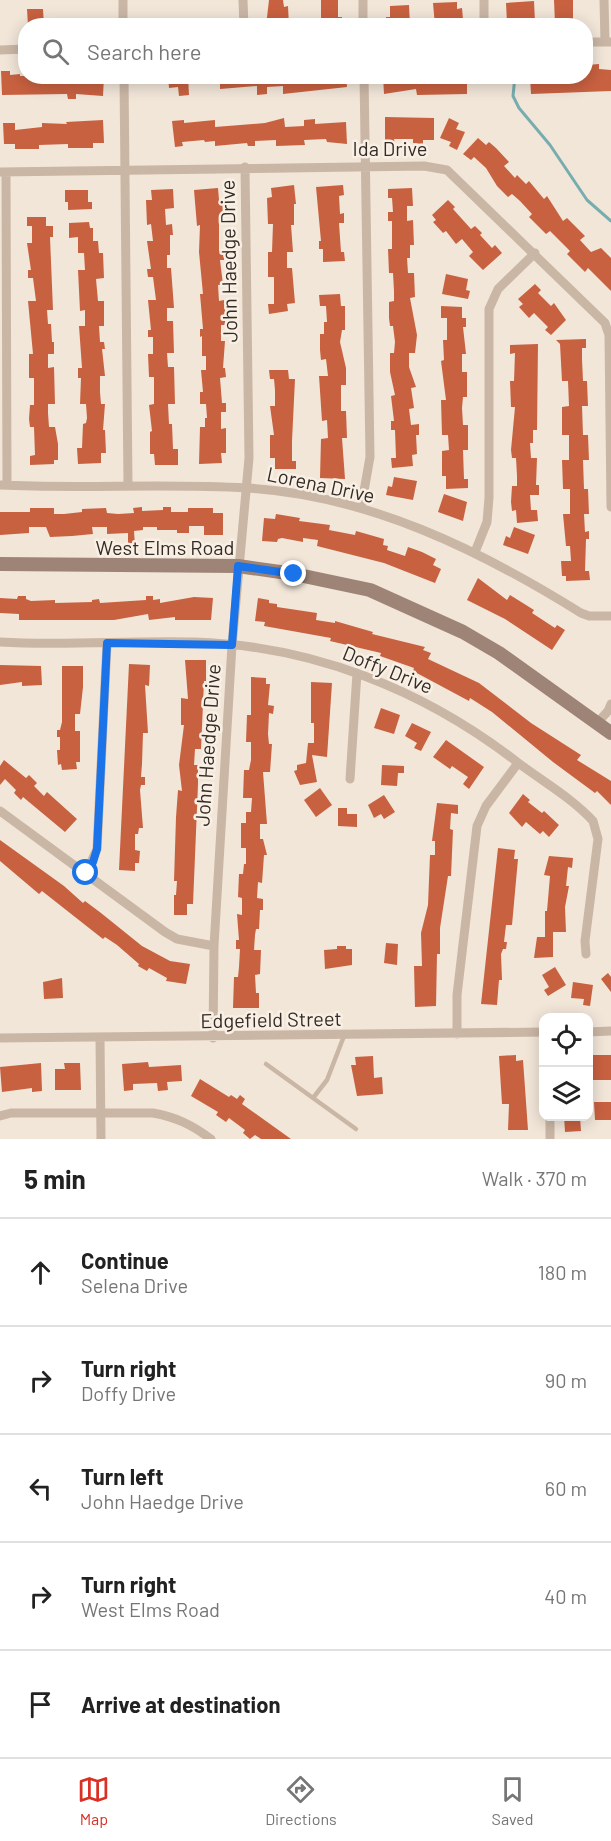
<!DOCTYPE html>
<meta charset="utf-8">
<style>
:root{--surface:#fff;--page:#f2f2f2;--text:#222;--muted:#767676;--line:#e0e0e0;--accent:#d93025}
body{margin:0;font-family:Barlow,sans-serif;background:var(--page);color:var(--text)}
.controls{position:absolute;right:18px;bottom:18px;display:grid;overflow:hidden;border-radius:12px;box-shadow:0 3px 15px #0003}
.controls button{width:54px;height:54px;display:grid;place-items:center;padding:0;border:0;border-bottom:2px solid var(--line);background:var(--surface);color:var(--text);font:30px sans-serif}
.stop{position:absolute;width:18px;height:18px;margin:-14px;border:4px solid #1a73e8;border-radius:50%;background:#fff}
.stop.end{background:#1a73e8;border-color:#fff;box-shadow:0 2px 6px #0008}
.list{margin:0;padding:0;list-style:none}
h2{display:flex;justify-content:space-between;align-items:center;height:78px;margin:0;padding:0 24px;font-size:26px}
h2 small{font-size:20px;font-weight:400;color:var(--muted)}
.list li{display:grid;grid-template-columns:39px 1fr auto;gap:18px;align-items:center;box-sizing:border-box;height:108px;padding:0 24px;border-top:2px solid var(--line)}
.list b{display:block;font-size:22px;white-space:nowrap}
.list p{margin:0;font-size:20px;white-space:nowrap;color:var(--muted)}
.list em{font-size:20px;font-style:normal;color:var(--muted)}
.icon{flex:none;width:33px;height:33px;fill:none;stroke:currentColor;stroke-width:2;stroke-linecap:round;stroke-linejoin:round}
.map{position:relative;flex:none;width:611px;height:1139px;overflow:hidden}
.search{position:absolute;background:var(--surface);box-shadow:0 3px 15px #0003;left:18px;right:18px;top:18px;height:66px;display:flex;align-items:center;gap:15px;box-sizing:border-box;padding:0 21px;border-radius:24px;color:var(--muted);font-size:22px}
.sheet{height:618px;background:var(--surface)}
nav{display:flex;justify-content:space-around;align-items:center;box-sizing:border-box;height:84px;border-top:2px solid var(--line);background:var(--surface);font-size:16px;color:var(--muted)}
nav a{display:grid;justify-items:center;gap:3px}
nav .on{color:var(--accent)}
.map>svg:first-child{display:block}
.lines{fill:none;stroke-linecap:round;stroke-linejoin:round}
.stream{stroke:#77adaf;stroke-width:3}
.building{fill:#c86140}
.service{stroke:#cab6a5;stroke-width:4.5}
.minor{stroke:#cab6a5;stroke-width:9}
.secondary{stroke:#9d8476;stroke-width:14}
.route{stroke:#1a73e8;stroke-width:8}
.labels{text-anchor:middle;dominant-baseline:central;stroke-width:5;stroke-linejoin:round;paint-order:stroke}
.street-label{font-size:20px;fill:#352b26;stroke:#f9f0e5}
</style>
<div class="map">
<svg width="611" height="1139" viewBox="0 0 611 1139">
<rect width="100%" height="100%" fill="#f2e6d9"/>
<g class="lines">
<path class="stream" d="M515,76L513,96L519,108L550,145L587,200L611,221"/>
</g>
<path class="building" d="M269,0H283L284,7L288,6L289,26H266Z
M321,0H338V17H342V26H321Z
M554,0H573V24H555Z
M534,1L535,22L507,23L506,3Z
M457,2V9L462,8L463,19L457,20V25L435,26L433,3Z
M409,5L410,26H386V17H390V6Z
M27,9H43L44,26H28Z
M599,64V69L611,70V91L531,94L530,76H585L587,65Z
M1,71H10V75L20,74V76H104L103,96L76,94V99H68L67,94L2,95Z
M168,76H188L189,95L179,96L178,87L169,88Z
M220,76H346L347,87L283,94V86L267,87V94L257,95V86L220,89Z
M383,76H467V94L417,95L416,89L384,94Z
M385,117L434,118V140H423V144L413,143V139H394L395,144H385Z
M284,118L285,127L304,126V120L315,119V124L346,122L347,144L327,142L326,139L304,140L305,145L276,146V140L255,141V146H248L247,143L215,146V141L205,142L204,140L182,142L183,146L175,147L172,121L184,120V123L215,120V127L265,123Z
M449,118L459,123L456,129L465,132L457,150L449,146L451,142L440,138Z
M103,120L104,143H93V148H68V144L39,145V149H15V144H4L3,123H15V130L42,127V123L67,124L66,122Z
M478,138L486,145L489,142L496,148L509,162L504,166L515,178L517,175L526,184L529,181L544,199L547,196L563,221L567,218L585,236L580,240L591,252L601,248L611,258V291L588,268L585,272L567,254L570,251L550,231L546,234L529,217L532,214L520,201L512,194L508,197L497,186L486,168L474,157L471,160L463,154Z
M294,185L296,204H294V225H291L293,252H287V268H292L295,303L287,304L288,311L269,314L268,304H274V277H268V252H272L273,224H268L267,198L272,197L271,188Z
M343,185L344,195L339,196L340,214L344,213V223H339L341,252H344L345,261L323,262V249H319V241H321L316,187Z
M218,188L219,200H223L224,208L223,224H219V251H224V260H220L223,285H218L219,301L224,300L225,306V325H221V341H225L223,368H225L226,377L220,378L222,403H226V412H221V429L226,428V453H221L222,463L199,464L200,427H205V418H207L206,404H200V392H203L201,370H206V356H202V336L200,337V329H203L200,294H203L199,252L200,225L197,226L194,190Z
M412,188L413,206H407V221L413,220L414,245H410V258H407L408,273H414L415,297L410,298L417,335L415,353H409V367L416,387L411,388L414,408L409,409L411,425L419,424V435H416L417,454L412,455L413,466L392,468L391,458H396L395,430H391V421H394L391,396L395,395L390,372V353H394L395,342L393,326H390L389,318V302L394,301V291L393,273H389L388,249H392V221H388V212H393L392,198H388V189Z
M173,189L174,208L165,209L166,225L172,224L173,235H170V255H167V268H171L174,308H167V321H173L174,353H167L168,367H174L175,404H168L169,424H172L173,449H178V465H155L154,454H150V432L152,431L149,405L154,404V377H149L148,354H153V337H148V330H151L148,300H156L153,277H148L147,269H151L147,241H153L151,224L147,225L146,200H152L151,190Z
M65,190H88V202H92V209L68,210V202H65Z
M448,200L455,207L453,209L471,229L475,226L482,233L480,235L492,248L495,245L502,253L483,270L469,256L473,252L462,239L456,244L446,231L443,233L433,222L436,220L432,215Z
M27,217H46V226H53V237H50L53,310H47L48,324H51L52,342H54V354H48V368L54,367L55,404H48V413L49,427H55L58,444V460H54V464L30,465V456L35,455L34,427H30L29,419L30,405H34V378H29V354H33L28,301H36L33,278H28V270H31L27,243H32V226H27Z
M89,222L90,228H93V241H98L99,253H103L104,278L96,279L98,301H104V326H99L100,342H104L105,349H102L105,376H100V392L101,404H105L103,430H105L106,453H101V463L78,464L77,448H82L83,424L86,423L87,418L86,404H80L81,378H78V368H82L79,326H85V310L80,311L78,270H85L84,253H78V237L69,238V223Z
M446,274L468,279L466,290L470,291L468,299L442,294Z
M535,284L541,290L538,293L551,306L554,303L566,320L551,335L545,330L548,327L534,313L529,318L519,307L523,304L518,299Z
M340,294L341,306H345V330H342L340,342L346,368V385H341V411H346L347,438H342L345,479L320,478L321,439L328,438L327,420L322,421L319,376H328L326,359L321,360L320,350V334H324V322H327L326,306H320L319,295Z
M441,306L462,307V318H466V327H463L466,354H462V372H467V397H463L462,408L463,425H468V450H463L464,479H468V488L446,489V476H442V451L449,450L448,435H442L441,400H446L441,361L444,360L443,340H447V318H441Z
M586,339V348H582V359L583,381H587L588,406H582L583,435H588L589,460H583L584,489H588L589,514H584L585,532L589,531V539H586L585,571H589L590,580L566,581V576H562L561,561H571L570,546H566L563,514H570V489H563L562,460H569V435H562V407L569,406L568,381H562L560,344L556,340Z
M538,344L537,430H533V443H530L531,458H537L536,485H539V495H530L531,510H537L538,521L517,523L516,510L512,511L511,502L512,486H517V476L516,458H512L511,450L515,407H511L510,381H514L515,353L510,354V345Z
M269,370H288L289,379H295L292,441V461H296V469H275V458H270V435H274L270,406H275V390L274,379H270Z
M394,477L417,481L413,500L386,495L388,486L392,487Z
M444,494L467,502L463,521L438,512Z
M142,507V511L163,510V507H171V512H188V508H213V513H223V535H204V526H189V533H177V530H157V527H143V530L134,531L135,546H128V533L107,534V527H92L93,534L72,536L50,537L46,527H29V533L0,535V512H30V508H54V514H64L82,512V509L106,508L107,513L118,514L134,513L133,508Z
M276,514L300,518L299,521L330,525L329,530L355,535L356,531L384,539L383,545L388,546L387,550L405,556L408,547L422,552L436,559L433,565L441,569L435,583L384,563L317,546L318,540L303,538V542L282,538L278,539L277,542L262,541L264,518L275,519Z
M514,527L535,535L528,554L503,545L506,536L510,538Z
M478,578L507,600L510,595L534,610L532,613L555,628L557,625L565,630L552,650L505,619L467,600Z
M18,596H26V599L31,601L55,600V603L92,602V600L99,599L100,603L146,600V596H153V600L160,599V603L194,597L213,598L211,620H175V617L149,620L148,614L114,620H19V614L0,613V598L17,599Z
M258,598L269,600V603L277,604V607L317,613L316,620L335,623V621L373,632L372,634L425,647L423,650L431,653L428,659L479,683L531,723L581,755L577,760L611,781V805L597,791L595,793L553,762L492,712L470,698L469,701L413,671L414,668L380,656L381,653L330,641L331,638L264,626L265,622L255,621Z
M185,660H206V681H204L201,749H195L194,765H198V784L193,904H187V915H174V895H176L177,881H174L176,817L178,790L182,791L179,765L184,725H181V698L188,699Z
M129,664L150,665L149,686L145,685L148,733H143L142,764L141,777H145V785H141L140,790L143,828H139L138,834H135V850L140,851L139,863H135V871L119,870Z
M0,665L41,666L42,685L22,686V682L0,685Z
M62,666H83V687L80,714H75V731H80V762H76L77,769L62,770L61,764L58,765L57,750H60V737H57V730H60L62,722Z
M251,677L266,678V684H270L268,705L274,706L273,714L269,713L268,734L269,744H272L270,772H263L267,824H260V839H263L267,855H264L262,883L258,882L257,898L263,899V910H260L259,929H256L255,935L254,950H261L260,974L255,975L256,993H259V1008H233L234,977H238L239,967L240,949H236V940H239L237,914L242,915V898L238,897L239,874H243L244,864H246V848H241V823H246V812H251L252,798H243L244,770H249L251,760V742H246L247,715H251Z
M311,682L332,683L327,757L312,755L317,782L300,785L294,771L297,770V765L306,763L308,743H314V723H311Z
M381,708L400,715L394,734L374,728Z
M412,723L431,732L421,751L414,748L417,743L405,736Z
M446,740L484,767L469,789L463,784L468,777L452,766L450,769L433,757Z
M4,760L26,778L29,775L37,783L34,786L44,796L47,792L77,819L65,832L23,797L21,800L14,793L16,790L5,779L0,785V766Z
M382,765L404,766V773H398L397,786L381,785Z
M320,788L332,805L316,817L304,800Z
M523,794L530,800L528,802L542,813L544,811L559,825L549,837L543,831L540,834L526,822L522,827L509,813Z
M384,795L395,812L384,819L381,814L374,818L368,805Z
M437,803L458,805V814L451,813L450,829L453,830L451,876H448L440,928V954H437L436,1006L415,1007L414,966H422L421,933L428,905L430,855H435V841H432Z
M338,808H347V814H357V827L338,826Z
M0,840L64,886L83,903L85,901L101,913L142,946L170,961L190,964L186,984L166,981L167,978L149,968L147,971L138,966L139,964L117,945L105,937L103,939L42,891L39,894L0,861Z
M498,848L515,850L514,859H518L512,925H506L504,942H507L506,949H503L501,954L502,980H499L497,1005L481,1004Z
M549,856L573,858L572,868L568,867L566,886H569L565,907L566,932H553V957L534,958L537,937H545V911H547L550,876L544,875Z
M386,943L398,944L397,965L384,963Z
M337,946H346V949H352V965L325,969L324,950L337,949Z
M555,967L566,985L548,996L544,990L549,987L542,975Z
M608,973L611,977V992L601,979Z
M62,978L63,998L44,999L43,982Z
M573,982L593,985L590,1006L583,1005L584,999L571,998Z
M516,1055V1061L523,1060L528,1130H508L509,1104H502L499,1056Z
M592,1055H611V1080H592Z
M373,1056L374,1078L382,1077L383,1094L357,1096L351,1065H356L355,1057Z
M148,1062L149,1067L181,1065L182,1081L167,1082L168,1090L158,1091L157,1083L133,1084V1090L124,1091L122,1064Z
M41,1063L42,1091L32,1092V1088L2,1092L0,1067Z
M64,1063H80L81,1090H55V1069H65Z
M200,1079L229,1097L231,1095L237,1099L240,1095L245,1099L242,1104L291,1139H261L255,1135L250,1139L243,1133L245,1130L229,1118L226,1122L216,1115L218,1112L191,1096Z
M594,1102H611V1120H595Z
M564,1116H580L581,1131L565,1132Z"/>
<g class="lines">
<path class="service" d="M344,1036L327,1080L313,1098L356,1129
M266,1064L313,1098"/>
<path class="minor" d="M123,0V26
M243,0L244,26
M363,0V26
M484,0V26
M604,0L605,42
M586,42H611
M0,50L26,49
M124,76L128,485
M0,172L424,166L447,170L605,323L609,335L611,507
M6,172L7,485
M0,485C82,489 164,483 247,488C368,495 480,550 581,613L589,616H611
M361,508L370,457L364,76
M475,552L487,522L489,498V309L498,289L535,253
M0,642C65,646 130,640 195,642C314,646 424,690 517,762C542,781 572,798 593,821L598,839L585,941L586,954
M598,722L608,711L611,704
M350,779L357,673
M0,811L165,932L177,939L214,946
M86,873L97,849L107,643
M588,1032L611,1031
M457,1034V995L477,826L486,806L518,763
M100,1037L101,1139
M0,1038L544,1032
M213,1038L214,946L232,645L249,458L245,167
M0,1116L11,1113H153C176,1117 192,1125 211,1139
M550,1116V1139"/>
<path class="secondary" d="M0,564L238,566L294,574L370,590L463,632L499,653L611,733"/>
</g>
<g class="lines">
<path class="route" d="M86,873L93,862L97,849L107,643L232,645L238,566L294,574"/>
</g>
<g class="labels">
<g class="street-label">
<text x="390" y="148">Ida Drive</text>
<text transform="translate(228 261) rotate(-91)">John Haedge Drive</text>
<text transform="translate(321 484) rotate(12)">Lorena Drive</text>
<text x="165" y="547">West Elms Road</text>
<text transform="translate(388 669) rotate(22)">Doffy Drive</text>
<text transform="translate(207 745) rotate(-86)">John Haedge Drive</text>
<text transform="translate(271 1019) rotate(-1)">Edgefield Street</text>
</g>
</g>
</svg>
<div class="controls">
<button><svg class="icon" aria-label="locate" viewBox="0 0 24 24"><circle cx="12" cy="12" r="6"/><path d="M12 2v4M12 18v4M2 12h4M18 12h4"/></svg></button>
<button><svg class="icon" aria-label="layers" viewBox="0 0 24 24"><path d="M12 4l9 5-9 5-9-5zM3 14l9 5 9-5"/></svg></button>
</div>
<div class="stop" style="left:86px;top:873px"></div>
<div class="stop end" style="left:294px;top:574px"></div>
<div class="search"><svg class="icon" aria-label="search" viewBox="0 0 24 24"><circle cx="10" cy="10" r="6"/><path d="M15 15l6 6"/></svg>Search here</div>
</div>
<section class="sheet">
<h2>5 min<small>Walk · 370 m</small></h2>
<ul class="list">
<li><svg class="icon" aria-label="ahead" viewBox="0 0 24 24"><path d="M12 20V5M6 11l6-6 6 6"/></svg><div><b>Continue</b><p>Selena Drive</p></div><em>180 m</em></li>
<li><svg class="icon" aria-label="right" viewBox="0 0 24 24"><path d="M7 20v-9h11M14 6l5 5-5 5"/></svg><div><b>Turn right</b><p>Doffy Drive</p></div><em>90 m</em></li>
<li><svg class="icon" aria-label="left" viewBox="0 0 24 24"><path d="M17 20v-9H6M10 6l-5 5 5 5"/></svg><div><b>Turn left</b><p>John Haedge Drive</p></div><em>60 m</em></li>
<li><svg class="icon" aria-label="right" viewBox="0 0 24 24"><path d="M7 20v-9h11M14 6l5 5-5 5"/></svg><div><b>Turn right</b><p>West Elms Road</p></div><em>40 m</em></li>
<li><svg class="icon" aria-label="arrive" viewBox="0 0 24 24"><path d="M6 21V4h12l-3 4 3 4H6"/></svg><div><b>Arrive at destination</b></div></li>
</ul>
</section>
<nav>
<a class="on"><svg class="icon" aria-label="map" viewBox="0 0 24 24"><path d="M3 6l6-2 6 2 6-2v14l-6 2-6-2-6 2zM9 4v14M15 6v14"/></svg>Map</a>
<a><svg class="icon" aria-label="directions" viewBox="0 0 24 24"><path d="M12 3l9 9-9 9-9-9zM9 14v-3h6M13 9l2 2-2 2"/></svg>Directions</a>
<a><svg class="icon" aria-label="saved" viewBox="0 0 24 24"><path d="M7 4h10v16l-5-4-5 4z"/></svg>Saved</a>
</nav>
